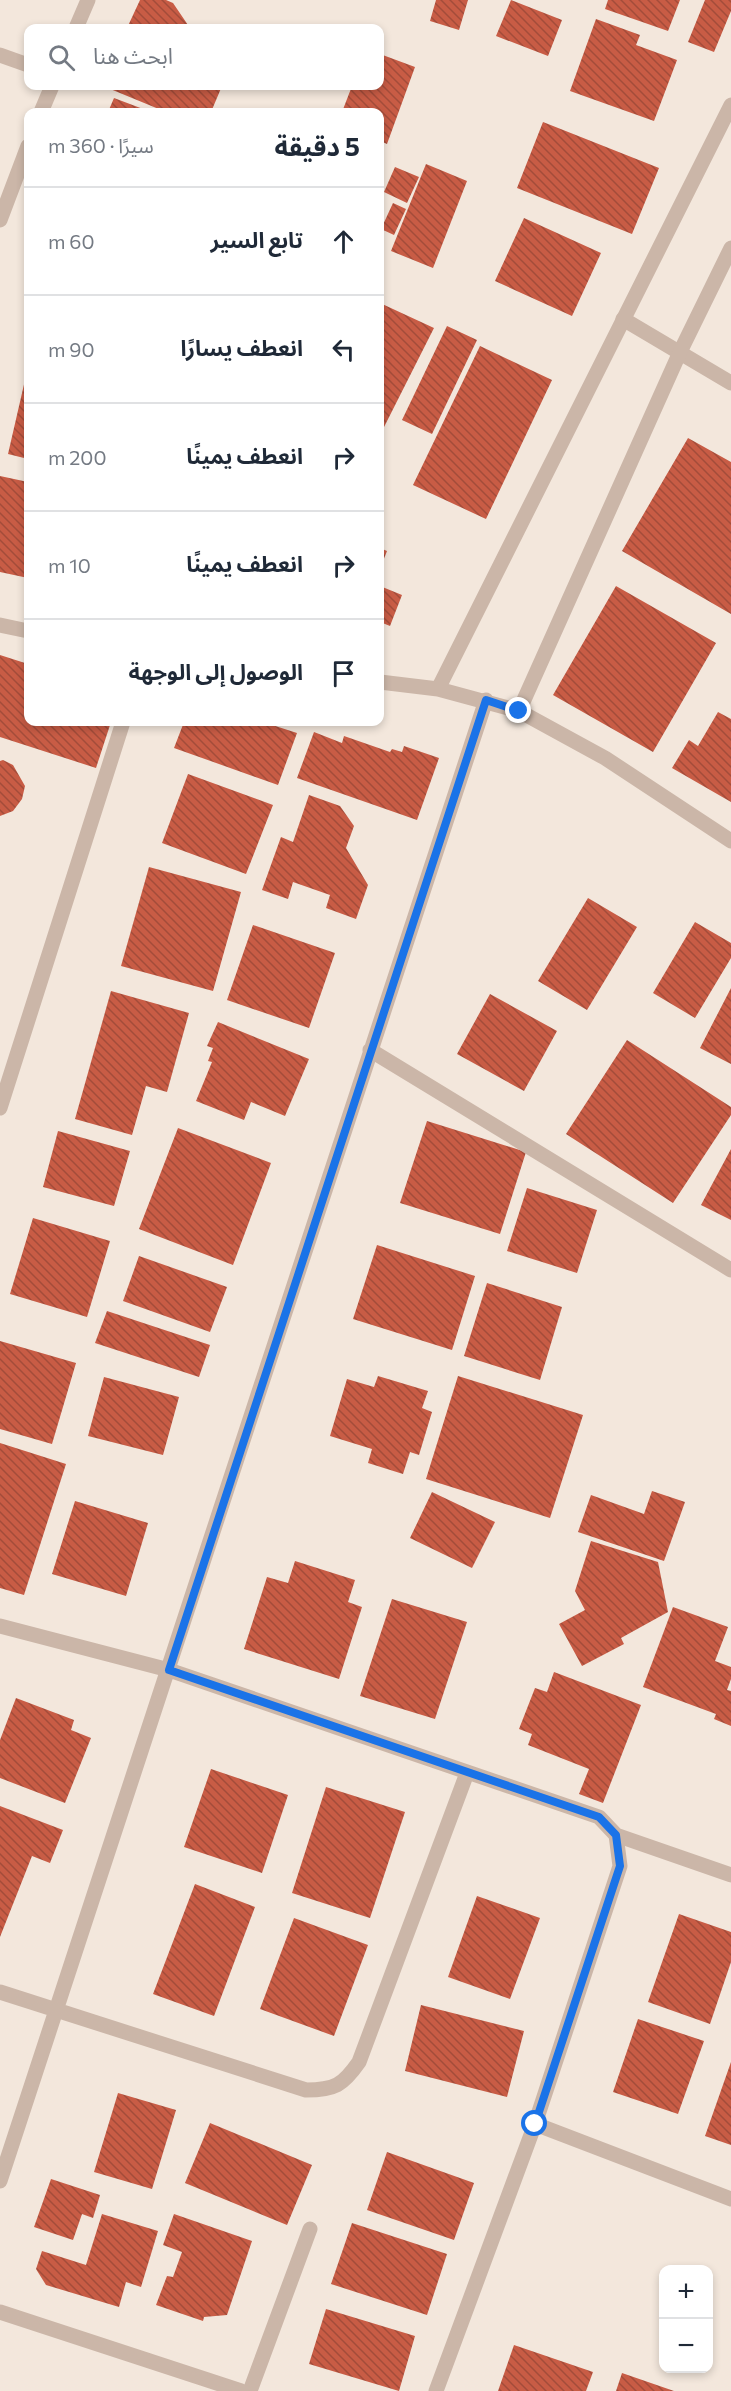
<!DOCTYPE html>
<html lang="ar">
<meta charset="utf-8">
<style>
:root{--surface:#fff;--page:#f2f2f3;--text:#1f2937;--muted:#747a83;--line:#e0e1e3}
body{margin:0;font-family:Commissioner,"Noto Sans Arabic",sans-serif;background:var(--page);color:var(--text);direction:rtl}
.controls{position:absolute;right:18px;bottom:18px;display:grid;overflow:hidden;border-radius:12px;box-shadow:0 3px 9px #0003}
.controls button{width:54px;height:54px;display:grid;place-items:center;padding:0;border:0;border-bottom:2px solid var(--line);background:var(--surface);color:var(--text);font:30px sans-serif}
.stop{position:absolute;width:18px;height:18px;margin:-14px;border:4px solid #1a73e8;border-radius:50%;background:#fff}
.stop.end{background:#1a73e8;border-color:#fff;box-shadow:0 2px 6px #0008}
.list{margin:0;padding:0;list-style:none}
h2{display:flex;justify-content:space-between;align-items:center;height:78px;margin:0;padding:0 24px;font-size:26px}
h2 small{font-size:20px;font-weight:400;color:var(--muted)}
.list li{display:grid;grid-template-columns:39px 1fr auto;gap:18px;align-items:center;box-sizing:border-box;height:108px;padding:0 24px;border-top:2px solid var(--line)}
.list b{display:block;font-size:22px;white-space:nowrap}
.list em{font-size:20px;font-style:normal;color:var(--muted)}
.icon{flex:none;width:33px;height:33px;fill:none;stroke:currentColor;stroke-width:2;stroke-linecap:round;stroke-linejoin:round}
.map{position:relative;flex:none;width:731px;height:2391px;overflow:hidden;direction:ltr}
.search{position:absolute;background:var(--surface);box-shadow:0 3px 9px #0003;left:24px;top:24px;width:360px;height:66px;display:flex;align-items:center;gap:15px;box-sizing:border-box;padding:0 21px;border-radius:12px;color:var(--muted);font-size:22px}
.panel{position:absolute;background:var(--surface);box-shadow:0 3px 9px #0003;left:24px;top:108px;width:360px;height:618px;border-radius:12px;direction:rtl}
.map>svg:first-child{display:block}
.building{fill:url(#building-back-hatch)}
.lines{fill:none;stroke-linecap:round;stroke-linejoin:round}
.minor{stroke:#cbb6a8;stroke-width:15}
.tertiary{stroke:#cbb6a8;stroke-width:15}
.route{stroke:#1a73e8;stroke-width:8}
</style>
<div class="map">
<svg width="731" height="2391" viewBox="0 0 731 2391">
<defs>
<pattern id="building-back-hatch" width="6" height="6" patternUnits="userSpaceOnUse" patternTransform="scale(1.5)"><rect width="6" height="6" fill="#c85c45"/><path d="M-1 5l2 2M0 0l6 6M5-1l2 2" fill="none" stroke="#a34c3a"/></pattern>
</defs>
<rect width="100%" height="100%" fill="#f3e7dc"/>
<path class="building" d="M140,0H166L173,3L190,28H127Z
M436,0H468L459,30L430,21Z
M511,0L562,20L548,56L496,36Z
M608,0H680L668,31L605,9Z
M705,0H731V11L714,52L688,42Z
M596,19L640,35L636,45L677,60L654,121L570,91Z
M380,54L415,67L387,144L380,141V112H342L352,86H380Z
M103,86H222L211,112H166Z
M114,98L151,112H108Z
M543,122L659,168L632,234L517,188Z
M426,164L467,181L433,268L391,251Z
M395,167L419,177L407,203L384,192Z
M393,203L406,209L394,235L381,229Z
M524,218L601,253L572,316L495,281Z
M380,303L434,328L380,435Z
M447,326L477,340L432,434L402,420Z
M480,346L552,380L486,519L413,485Z
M28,367V459L8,454Z
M688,438L731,462V614L622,551Z
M0,476L28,482V578L0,572Z
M380,548L387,551L380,569Z
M380,586L402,595L390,626L380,622Z
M616,586L716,643L653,752L553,695Z
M0,655L28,664V722H111L96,768L0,737Z
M718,712L731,719V802L672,768L689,740L698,746Z
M184,722H263L297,733L278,785L174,748Z
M314,732L342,743L344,736L390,752L392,749L402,752L404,746L439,758L417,820L297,778Z
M3,760L13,765L25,786L22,799L13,811L0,816V761Z
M188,774L273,805L246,874L162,843Z
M309,795L340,806L354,826L346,848L368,885L356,919L326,908L330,895L293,882L288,899L262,890L281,837L293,842Z
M149,867L241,892L213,991L121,966Z
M588,898L637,927L587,1010L538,981Z
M695,922L731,943V958L695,1018L653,993Z
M253,925L335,953L309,1028L227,1000Z
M731,988V1064L700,1048Z
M111,991L189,1013L167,1092L146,1086L132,1135L75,1119Z
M490,994L557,1031L524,1091L457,1054Z
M218,1022L309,1059L285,1116L251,1102L244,1120L196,1101L212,1062L208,1061L213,1048L207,1046Z
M627,1040L731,1107V1115L673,1203L566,1134Z
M427,1121L526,1152L500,1234L400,1203Z
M178,1128L271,1163L233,1265L139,1229Z
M58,1131L130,1151L114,1206L43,1187Z
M731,1149V1220L701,1205Z
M527,1188L597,1210L577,1273L507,1251Z
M33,1218L110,1241L87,1317L10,1294Z
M377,1245L475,1276L452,1350L353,1319Z
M139,1256L227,1287L210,1332L123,1301Z
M487,1283L562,1307L540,1380L464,1356Z
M107,1311L210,1345L199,1377L95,1343Z
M0,1341L76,1363L52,1444L0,1429Z
M378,1376L428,1391L422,1408L432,1412L419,1455L410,1452L403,1474L368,1463L372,1449L330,1436L347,1379L374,1387Z
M458,1376L583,1415L550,1518L426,1479Z
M104,1377L179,1397L163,1455L88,1436Z
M0,1443L66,1464L24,1595L0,1588Z
M652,1491L685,1502L664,1561L578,1532L591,1495L644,1514Z
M432,1492L495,1522L472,1568L410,1538Z
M75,1501L148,1523L126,1596L52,1574Z
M591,1541L658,1562L668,1612L621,1638L624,1644L582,1666L559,1624L585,1610L575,1591Z
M295,1561L355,1580L348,1602L362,1607L339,1679L244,1649L267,1577L288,1583Z
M392,1599L467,1622L435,1719L360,1696Z
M673,1607L728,1627L715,1661L731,1667V1679L727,1690L731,1691V1726L714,1719L716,1714L643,1687Z
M554,1672L641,1705L603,1803L579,1794L589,1769L528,1745L532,1734L519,1729L535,1688L547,1692Z
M16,1698L74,1720L71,1730L91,1738L65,1803L0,1778V1740Z
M211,1769L288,1795L262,1873L184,1847Z
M326,1787L405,1812L370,1918L292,1893Z
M0,1806L63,1830L50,1863L32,1856L0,1937Z
M195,1884L255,1907L214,2016L153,1994Z
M477,1896L540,1918L510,1999L448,1977Z
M679,1914L731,1932V1962L710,2024L648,2002Z
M294,1918L368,1945L334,2036L260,2009Z
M421,2005L524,2031L507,2097L405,2071Z
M638,2019L704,2041L678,2114L613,2092Z
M731,2062V2145L705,2136Z
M118,2093L176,2110L152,2189L94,2172Z
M210,2123L312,2165L287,2225L185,2183Z
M387,2152L474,2183L454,2240L367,2210Z
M51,2179L100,2195L93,2218L82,2214L73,2240L34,2227Z
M102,2214L158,2231L141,2287L126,2282L119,2307L46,2285L36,2269L42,2251L86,2265Z
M174,2214L252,2241L227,2315L204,2317L203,2321L156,2305L167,2276L173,2277L182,2252L163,2245Z
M352,2223L447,2254L427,2315L331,2284Z
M326,2309L415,2336L399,2391L309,2364Z
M514,2345L593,2372L586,2391H498Z
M622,2373L674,2391H616Z"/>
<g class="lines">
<path class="minor" d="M76,28L88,0
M0,55L28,65
M41,112L52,86
M0,220L28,146
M623,319L731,383
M370,1050L731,1270
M0,1108L123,722
M0,1626L169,1670L599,1817L616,1835L731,1875
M0,1992L306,2090C335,2090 343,2085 359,2062L467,1773
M535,2124L731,2199
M0,2181L486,700
M0,2312L241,2391
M250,2391L310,2229
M436,2391L535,2124L620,1866L616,1835"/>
<path class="tertiary" d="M0,625L28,631
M380,682L438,689L519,711L605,758L731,841
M438,689L731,105
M519,711L680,352L731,248"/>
</g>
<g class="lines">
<path class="route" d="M519,711L486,700L169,1670L599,1817L616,1835L620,1866L535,2124"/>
</g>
</svg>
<div class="controls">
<button>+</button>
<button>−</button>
</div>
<div class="stop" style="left:535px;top:2124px"></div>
<div class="stop end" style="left:519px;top:711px"></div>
<div class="search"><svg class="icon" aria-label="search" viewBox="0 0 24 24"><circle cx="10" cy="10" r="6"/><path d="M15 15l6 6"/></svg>ابحث هنا</div>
<section class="panel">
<h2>5 دقيقة<small>سيرًا · 360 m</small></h2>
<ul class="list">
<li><svg class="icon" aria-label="ahead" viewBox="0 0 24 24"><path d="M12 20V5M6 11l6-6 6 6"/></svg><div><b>تابع السير</b></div><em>60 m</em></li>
<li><svg class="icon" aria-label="left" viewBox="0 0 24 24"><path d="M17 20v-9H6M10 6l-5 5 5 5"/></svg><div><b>انعطف يسارًا</b></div><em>90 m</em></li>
<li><svg class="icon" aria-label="right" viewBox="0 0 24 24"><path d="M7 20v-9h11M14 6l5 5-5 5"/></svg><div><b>انعطف يمينًا</b></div><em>200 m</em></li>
<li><svg class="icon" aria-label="right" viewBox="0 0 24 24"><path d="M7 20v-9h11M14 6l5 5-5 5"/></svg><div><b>انعطف يمينًا</b></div><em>10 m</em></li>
<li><svg class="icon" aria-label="arrive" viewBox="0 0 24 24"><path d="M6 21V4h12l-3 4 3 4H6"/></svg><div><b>الوصول إلى الوجهة</b></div></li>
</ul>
</section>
</div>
